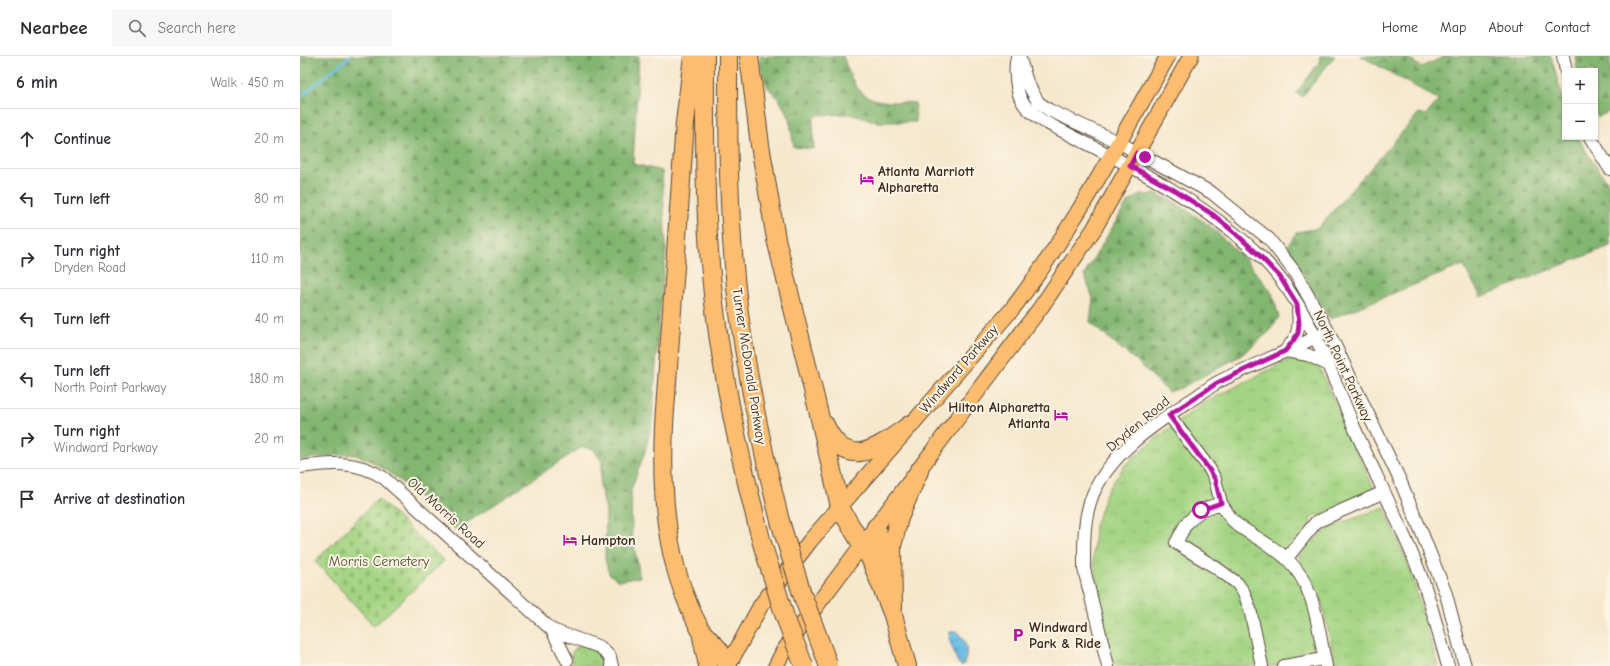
<!DOCTYPE html>
<meta charset="utf-8">
<style>
:root{--surface:#fff;--page:#f7f7f7;--text:#2b2b33;--muted:#7c7c81;--line:#e1e1e2}
body{margin:0;font-family:"Comic Neue",sans-serif;background:var(--page);color:var(--text)}
.controls{position:absolute;right:12px;top:12px;display:grid;overflow:hidden;border-radius:0px;box-shadow:0 1px 3px #0004}
.controls button{width:36px;height:36px;display:grid;place-items:center;padding:0;border:0;border-bottom:1px solid var(--line);background:var(--surface);color:var(--text);font:20px sans-serif}
.stop{position:absolute;width:12px;height:12px;margin:-9px;border:3px solid #b5179e;border-radius:50%;background:#fff}
.stop.end{background:#b5179e;border-color:#fff;box-shadow:0 1px 4px #0008}
.list{margin:0;padding:0;list-style:none}
h2{display:flex;justify-content:space-between;align-items:center;height:52px;margin:0;padding:0 16px;font-size:17px}
h2 small{font-size:13px;font-weight:400;color:var(--muted)}
.list li{display:grid;grid-template-columns:26px 1fr auto;gap:12px;align-items:center;box-sizing:border-box;height:60px;padding:0 16px;border-top:1px solid var(--line)}
.list b{display:block;font-size:15px;white-space:nowrap}
.list p{margin:0;font-size:13px;white-space:nowrap;color:var(--muted)}
.list em{font-size:13px;font-style:normal;color:var(--muted)}
.icon{flex:none;width:22px;height:22px;fill:none;stroke:currentColor;stroke-width:2;stroke-linecap:round;stroke-linejoin:round}
.map{position:relative;flex:none;width:1310px;height:610px;overflow:hidden}
header{display:flex;align-items:center;gap:24px;box-sizing:border-box;height:56px;padding:0 20px;background:var(--surface);border-bottom:1px solid var(--line)}
header strong{font-size:19px}
nav{display:flex;gap:22px;margin-inline-start:auto;font-size:14px}
.search{width:280px;height:36px;background:var(--page);display:flex;align-items:center;gap:10px;box-sizing:border-box;padding:0 14px;border-radius:0px;color:var(--muted);font-size:15px}
main{display:flex}
aside{flex:1;background:var(--surface)}
.map>svg:first-child{display:block}
.grass{fill:url(#grass-tufts);stroke:#707f50}
.forest{fill:url(#forest-firs);stroke:#5f7048}
.cemetery{fill:url(#cemetery-stones);stroke:#707f50}
.water{fill:url(#water-waves);stroke:#527482}
.lines{fill:none;stroke-linecap:round;stroke-linejoin:round}
.stream{stroke:#69bde5;stroke-width:2.5}
.minor-casing{stroke:#574638;stroke-width:14}
.major-casing{stroke:#574638;stroke-width:17}
.highway-casing{stroke:#574638;stroke-width:20}
.minor{stroke:#fff;stroke-width:12}
.major{stroke:#fcbd6f;stroke-width:15}
.highway{stroke:#fcbd6f;stroke-width:18}
.highway-bridge-casing{stroke:#574638;stroke-width:20;stroke-linecap:butt}
.highway-bridge{stroke:#fcbd6f;stroke-width:18}
.route{stroke:#b5179e;stroke-width:5}
.labels{text-anchor:middle;dominant-baseline:central;stroke-width:4;stroke-linejoin:round;paint-order:stroke}
.poi-label{font-size:14px;font-weight:bold;fill:#3b2a1e;stroke:#fcf5e5;text-anchor:start}
.street-label{font-size:14px;fill:#3b2a1e;stroke:#fcf5e5}
.park-label{font-size:14px;fill:#555437;stroke:#fcf5e5}
</style>
<header>
<strong>Nearbee</strong>
<div class="search"><svg class="icon" aria-label="search" viewBox="0 0 24 24"><circle cx="10" cy="10" r="6"/><path d="M15 15l6 6"/></svg>Search here</div>
<nav><a>Home</a><a>Map</a><a>About</a><a>Contact</a></nav>
</header>
<main>
<aside>
<h2>6 min<small>Walk · 450 m</small></h2>
<ul class="list">
<li><svg class="icon" aria-label="ahead" viewBox="0 0 24 24"><path d="M12 20V5M6 11l6-6 6 6"/></svg><div><b>Continue</b></div><em>20 m</em></li>
<li><svg class="icon" aria-label="left" viewBox="0 0 24 24"><path d="M17 20v-9H6M10 6l-5 5 5 5"/></svg><div><b>Turn left</b></div><em>80 m</em></li>
<li><svg class="icon" aria-label="right" viewBox="0 0 24 24"><path d="M7 20v-9h11M14 6l5 5-5 5"/></svg><div><b>Turn right</b><p>Dryden Road</p></div><em>110 m</em></li>
<li><svg class="icon" aria-label="left" viewBox="0 0 24 24"><path d="M17 20v-9H6M10 6l-5 5 5 5"/></svg><div><b>Turn left</b></div><em>40 m</em></li>
<li><svg class="icon" aria-label="left" viewBox="0 0 24 24"><path d="M17 20v-9H6M10 6l-5 5 5 5"/></svg><div><b>Turn left</b><p>North Point Parkway</p></div><em>180 m</em></li>
<li><svg class="icon" aria-label="right" viewBox="0 0 24 24"><path d="M7 20v-9h11M14 6l5 5-5 5"/></svg><div><b>Turn right</b><p>Windward Parkway</p></div><em>20 m</em></li>
<li><svg class="icon" aria-label="arrive" viewBox="0 0 24 24"><path d="M6 21V4h12l-3 4 3 4H6"/></svg><div><b>Arrive at destination</b></div></li>
</ul>
</aside>
<div class="map">
<svg width="1310" height="610" viewBox="0 0 1310 610">
<defs>
<pattern id="grass-tufts" width="24" height="20" patternUnits="userSpaceOnUse"><rect width="24" height="20" fill="#a4d483"/><path d="M3 7l-1-3M5 7V3M7 7l1-3M15 17l-1-3M17 17v-4M19 17l1-3" fill="none" stroke="#8eb671"/></pattern>
<pattern id="forest-firs" width="22" height="20" patternUnits="userSpaceOnUse"><rect width="22" height="20" fill="#83b671"/><path d="M5 1l3.5 6h-7zM16 11l3.5 6h-7z" fill="#6c945c"/></pattern>
<pattern id="cemetery-stones" width="16" height="16" patternUnits="userSpaceOnUse"><rect width="16" height="16" fill="#a4d483"/><path d="M2 7V4a2 2 0 0 1 4 0v3zM10 15v-3a2 2 0 0 1 4 0v3z" fill="#8eb671"/></pattern>
<pattern id="water-waves" width="16" height="10" patternUnits="userSpaceOnUse"><rect width="16" height="10" fill="#69bde5"/><path d="M0 5q4-4 8 0t8 0" fill="none" stroke="#589ab9"/></pattern>
</defs>
<rect width="100%" height="100%" fill="#fcf5e5"/>
<filter id="ink" filterUnits="userSpaceOnUse"><feTurbulence type="fractalNoise" baseFrequency=".025" numOctaves="2"/><feDisplacementMap in="SourceGraphic" scale="8" xChannelSelector="R" yChannelSelector="G"/><feConvolveMatrix kernelMatrix="1 2 1 2 8 2 1 2 1" color-interpolation-filters="sRGB"/></filter>
<filter id="wash" filterUnits="userSpaceOnUse"><feTurbulence type="fractalNoise" baseFrequency=".012" numOctaves="4" result="noise"/><feDisplacementMap in="SourceGraphic" scale="16" xChannelSelector="R" yChannelSelector="G"/><feGaussianBlur stdDeviation="0.9" result="paint"/><feColorMatrix in="noise" values="0 0 0 0 0 0 0 0 0 0 0 0 0 0 0 0 0 1.4 0 .05"/><feComposite in="paint" operator="in"/></filter>
<g filter="url(#wash)">
<rect width="100%" height="100%" fill="#f5e8cd"/>
<path class="grass" d="M998,300L1011,305L1020,313L1074,433L1066,440L1020,461L1015,458L1010,464L1011,469L989,494L999,524L1010,548L1023,610H814L797,531L793,502L795,470L806,437L825,409L854,384L902,348L986,305Z
M1084,451L1110,513L1138,610H1036L1020,539L1000,508L999,500L1016,482L1034,470Z
M282,589L304,599L308,610H273L271,598L276,592Z"/>
<path class="forest" d="M0,0H339L333,108L362,115L366,195L359,264L352,369L344,398L331,434L332,479L340,521L319,525L309,518L305,503L306,455L300,430L302,405L293,393L282,391L156,474C131,453 86,406 55,399C45,397 12,403 0,404Z
M459,0H543C558,47 569,45 615,47L616,66H578L550,58L517,59L513,64L514,93L494,91L489,61L479,43L468,32L460,11Z
M1020,0H1035L1002,41L996,37L1019,7Z
M1061,0H1105L1121,11L1146,0H1251L1265,50V81H1278L1289,100L1310,129V190L1181,241L1163,209L1030,263L986,192L997,176L1018,172L1119,57L1126,59L1139,44Z
M1275,0H1310V55L1298,61L1295,55V15H1277Z
M857,138L875,146L910,170L946,204L972,237L979,261L969,276L940,300L881,332L868,336L838,306L820,292L790,266L793,242L784,219L827,147L840,139Z"/>
<path class="cemetery" d="M78,443L144,505L74,570L15,505Z"/>
<path class="water" d="M655,575C667,582 670,600 662,610L658,607L649,583L650,576Z"/>
<g class="lines">
<path class="stream" d="M0,41L50,0"/>
</g>
</g>
<g filter="url(#ink)">
<g class="lines">
<defs>
<path id="minor" d="M719,0L727,26L738,46L749,54L818,86L912,137L969,183L994,215L1028,275L1099,422L1122,477L1146,538L1165,610
M1263,0L1266,15
M717,1C714,12 716,36 722,45C727,54 735,59 743,65C818,104 896,139 958,198C1005,242 1029,312 1054,371C1077,423 1104,474 1124,528C1133,554 1140,583 1148,610
M1290,81L1310,113
M986,294C998,280 1000,273 998,255
M986,295L1008,299L1027,308
M869,359L909,412L915,423L921,447L932,464L939,470C953,480 976,492 987,503C1016,530 1018,574 1026,610
M0,411C30,407 57,404 84,422L252,574L267,604
M921,447L901,454L886,468L876,487L915,511L937,527L944,537L950,553L962,610
M987,502L1016,466L1084,436
M252,574L300,591L310,601L312,610
M808,610L784,513C784,488 783,462 793,438C811,397 852,370 888,346C898,340 908,332 918,326C952,309 987,296 1020,279
M984,610L1024,603"/>
<path id="major" d="M428,610L461,549L510,485L713,252C773,173 819,85 868,0
M476,610L483,596L505,565L741,251L794,173L891,0"/>
<path id="highway" d="M393,0L385,67L364,369C361,440 365,507 399,571C404,580 413,586 419,594C422,599 425,605 428,610
M405,0C405,69 404,139 410,208C418,303 438,395 462,487
M428,0C428,86 428,172 439,257C448,328 463,396 480,465
M449,0L460,89L476,183L518,354L537,437L540,452L570,502L593,559L607,610
M525,369C548,419 581,389 611,368
M576,471L583,509V516
M593,552L592,490L599,462L619,415
M401,576L408,610"/>
</defs>
<use href="#minor" class="minor-casing"/>
<use href="#major" class="major-casing"/>
<use href="#highway" class="highway-casing"/>
<use href="#minor" class="minor"/>
<use href="#major" class="major"/>
<use href="#highway" class="highway"/>
<defs>
<path id="highway-bridge" d="M480,465L502,538L528,608
M462,487L485,561L504,610"/>
</defs>
<use href="#highway-bridge" class="highway-bridge-casing"/>
<use href="#highway-bridge" class="highway-bridge"/>
</g>
</g>
<g class="lines" filter="url(#ink)">
<path class="route" d="M845,101L837,97L830,110L874,134L912,158L934,176L959,199L980,221L997,248L999,267L998,277L993,285L985,295L917,327L869,359L908,412L915,423L921,447L901,454"/>
</g>
<defs>
<symbol id="hotel-bare" viewBox="-9 -9 18 18"><path d="M-6-4.5h1.5V1H6V5H4.5V3h-9V5H-6ZM-4 0a1.8 1.8 0 1 1 3.6 0ZM.5 0V-2.5h3Q6-2.5 6 0Z" fill="#b5179e" stroke="#fcf5e5" stroke-width="2.5" paint-order="stroke"/></symbol>
<symbol id="parking-bare" viewBox="-9 -9 18 18"><path d="M-3.5-5.5H1a3.5 3.5 0 0 1 0 7H-1V5.5H-3.5ZM-1-3.4V-.6H.8a1.4 1.4 0 0 0 0-2.8Z" fill="#b5179e" stroke="#fcf5e5" stroke-width="2.5" paint-order="stroke"/></symbol>
</defs>
<g fill-rule="evenodd">
<use href="#hotel-bare" x="557" y="113" width="20" height="20"/>
<use href="#hotel-bare" x="751" y="349" width="20" height="20"/>
<use href="#hotel-bare" x="260" y="474" width="20" height="20"/>
<use href="#parking-bare" x="708" y="569" width="20" height="20"/>
</g>
<g class="labels">
<g class="poi-label">
<text x="578" y="115">Atlanta Marriott<tspan x="578" dy="16">Alpharetta</tspan></text>
<text x="750" y="351" text-anchor="end">Hilton Alpharetta<tspan x="750" dy="16">Atlanta</tspan></text>
<text x="281" y="484">Hampton</text>
<text x="729" y="571">Windward<tspan x="729" dy="16">Park &amp; Ride</tspan></text>
</g>
<g class="street-label">
<text transform="translate(449 310) rotate(81)">Turner McDonald Parkway</text>
<text transform="translate(1043 310) rotate(65)">North Point Parkway</text>
<text transform="translate(659 313) rotate(-49)">Windward Parkway</text>
<text transform="translate(838 368) rotate(-40)">Dryden Road</text>
<text transform="translate(146 457) rotate(42)">Old Morris Road</text>
</g>
<g class="park-label">
<text x="79" y="505">Morris Cemetery</text>
</g>
</g>
</svg>
<div class="controls">
<button>+</button>
<button>−</button>
</div>
<div class="stop" style="left:901px;top:454px"></div>
<div class="stop end" style="left:845px;top:101px"></div>
</div>
</main>
